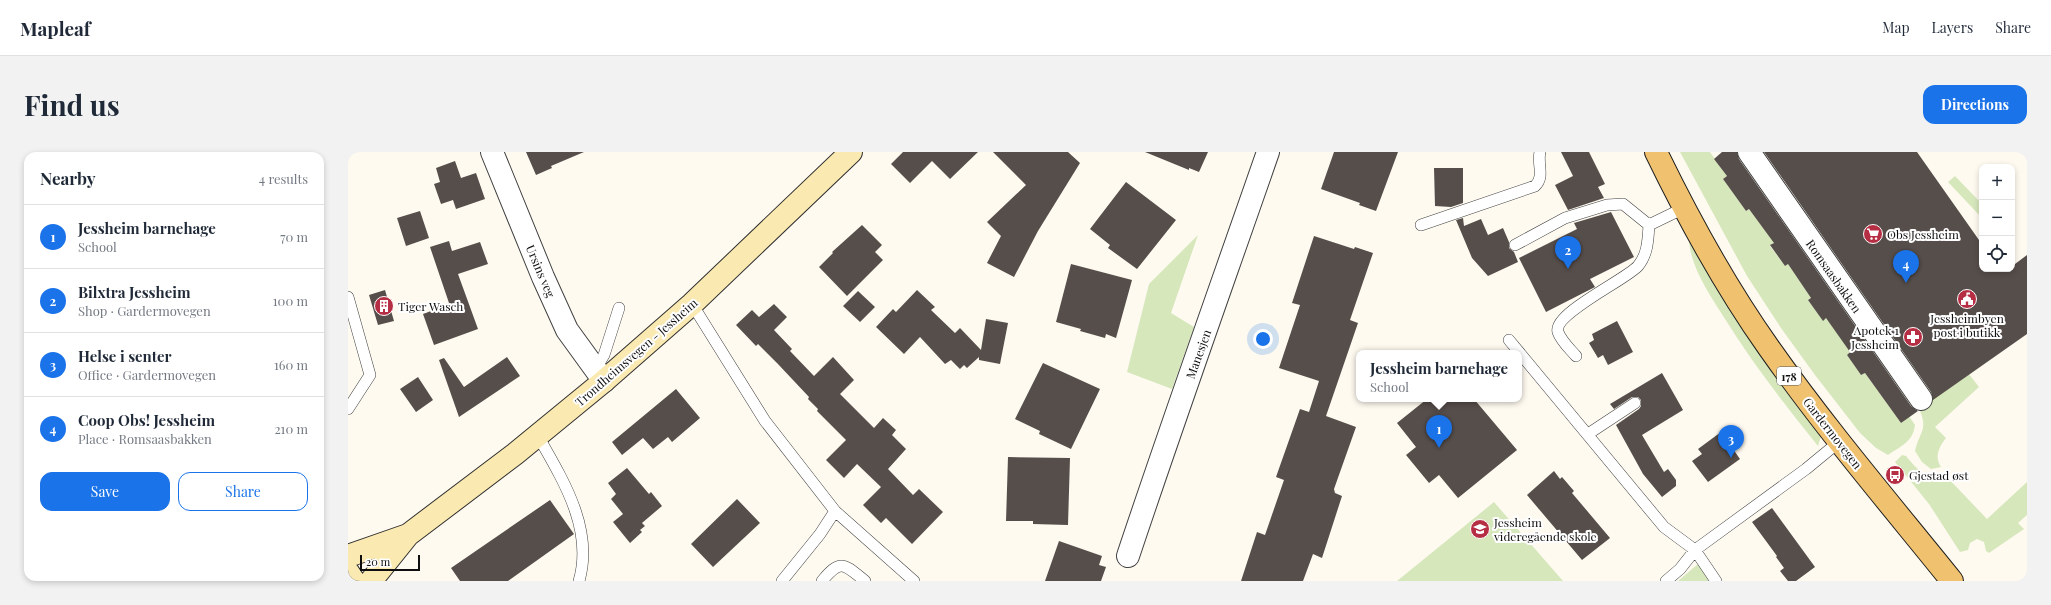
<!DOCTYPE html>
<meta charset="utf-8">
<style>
:root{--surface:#fff;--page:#f2f2f3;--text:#1f2937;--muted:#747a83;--line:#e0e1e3;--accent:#1a73e8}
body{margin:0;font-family:"Playfair Display",serif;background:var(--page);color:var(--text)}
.controls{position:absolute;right:12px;top:12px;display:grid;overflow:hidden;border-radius:8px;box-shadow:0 2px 6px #0003}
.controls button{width:36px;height:36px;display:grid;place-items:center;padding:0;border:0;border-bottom:1px solid var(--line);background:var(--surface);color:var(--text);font:20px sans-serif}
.scale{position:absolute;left:12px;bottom:10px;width:60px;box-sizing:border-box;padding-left:4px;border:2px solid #0e0e0e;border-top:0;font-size:11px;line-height:14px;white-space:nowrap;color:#0e0e0e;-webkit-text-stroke:3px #fff;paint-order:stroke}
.you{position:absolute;left:915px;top:187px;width:14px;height:14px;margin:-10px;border:3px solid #fff;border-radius:50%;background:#1a73e8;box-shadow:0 0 0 6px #1a73e833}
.badge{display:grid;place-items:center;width:26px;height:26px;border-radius:50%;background:var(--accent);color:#fff;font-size:13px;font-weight:700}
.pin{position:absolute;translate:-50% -33px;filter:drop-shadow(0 1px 2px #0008)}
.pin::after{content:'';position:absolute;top:21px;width:14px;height:12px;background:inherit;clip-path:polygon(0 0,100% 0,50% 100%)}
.popup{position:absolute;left:1008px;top:198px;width:166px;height:52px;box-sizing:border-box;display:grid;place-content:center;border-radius:8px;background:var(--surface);filter:drop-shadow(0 1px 3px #0005);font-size:13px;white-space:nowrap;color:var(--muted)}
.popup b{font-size:15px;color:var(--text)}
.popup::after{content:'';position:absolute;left:50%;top:100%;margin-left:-8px;border:8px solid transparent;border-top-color:var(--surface)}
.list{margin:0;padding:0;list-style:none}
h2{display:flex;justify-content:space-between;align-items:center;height:52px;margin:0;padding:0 16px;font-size:17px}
h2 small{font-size:13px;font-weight:400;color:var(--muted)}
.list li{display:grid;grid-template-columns:26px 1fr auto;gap:12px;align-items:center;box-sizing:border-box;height:64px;padding:0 16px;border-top:1px solid var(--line)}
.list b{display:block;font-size:15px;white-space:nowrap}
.list p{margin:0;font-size:13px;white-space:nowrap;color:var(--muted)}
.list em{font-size:13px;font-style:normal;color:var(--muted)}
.actions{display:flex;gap:8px;padding:12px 16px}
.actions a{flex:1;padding:9px 0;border:1px solid var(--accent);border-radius:12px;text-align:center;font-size:14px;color:var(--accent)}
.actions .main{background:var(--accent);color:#fff}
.icon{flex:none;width:22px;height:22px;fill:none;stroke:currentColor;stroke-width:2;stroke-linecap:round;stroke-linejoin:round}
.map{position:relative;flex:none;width:1679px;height:429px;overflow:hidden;border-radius:12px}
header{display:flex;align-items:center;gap:24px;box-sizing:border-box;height:56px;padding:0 20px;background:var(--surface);border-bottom:1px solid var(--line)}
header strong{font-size:19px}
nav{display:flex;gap:22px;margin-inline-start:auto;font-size:14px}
.intro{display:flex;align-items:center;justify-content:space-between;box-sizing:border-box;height:96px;padding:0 24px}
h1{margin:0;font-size:28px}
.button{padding:10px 18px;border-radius:12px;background:var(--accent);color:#fff;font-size:14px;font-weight:700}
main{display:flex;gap:24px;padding:0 24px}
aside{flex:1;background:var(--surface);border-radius:12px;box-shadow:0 2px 6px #0003}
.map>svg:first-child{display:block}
.green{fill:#d7e7bc}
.building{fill:#564e4b}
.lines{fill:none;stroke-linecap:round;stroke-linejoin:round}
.service-casing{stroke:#414141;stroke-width:12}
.minor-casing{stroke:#414141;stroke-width:24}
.secondary-casing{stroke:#303030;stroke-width:24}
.primary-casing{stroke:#1f1f1f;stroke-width:24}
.service{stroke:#fff;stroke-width:11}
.minor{stroke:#fff;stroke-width:22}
.secondary{stroke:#fae9b0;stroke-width:22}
.primary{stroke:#f0c26f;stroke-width:22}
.labels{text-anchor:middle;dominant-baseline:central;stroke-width:4;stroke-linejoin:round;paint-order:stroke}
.shield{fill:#fff;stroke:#565656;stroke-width:1}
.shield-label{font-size:11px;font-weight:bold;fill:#0e0e0e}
.poi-label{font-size:12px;fill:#0e0e0e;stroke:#fff;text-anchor:start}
.street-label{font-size:12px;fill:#0e0e0e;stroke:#fff}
</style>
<header>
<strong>Mapleaf</strong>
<nav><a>Map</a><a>Layers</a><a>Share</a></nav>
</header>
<div class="intro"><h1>Find us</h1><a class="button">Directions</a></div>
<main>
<aside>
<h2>Nearby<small>4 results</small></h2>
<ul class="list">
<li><span class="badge">1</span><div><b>Jessheim barnehage</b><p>School</p></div><em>70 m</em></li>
<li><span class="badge">2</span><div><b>Bilxtra Jessheim</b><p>Shop · Gardermovegen</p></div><em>100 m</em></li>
<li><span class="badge">3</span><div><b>Helse i senter</b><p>Office · Gardermovegen</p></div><em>160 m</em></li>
<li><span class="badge">4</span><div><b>Coop Obs! Jessheim</b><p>Place · Romsaasbakken</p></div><em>210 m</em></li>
</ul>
<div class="actions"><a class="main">Save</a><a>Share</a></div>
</aside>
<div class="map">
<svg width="1679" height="429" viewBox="0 0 1679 429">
<rect width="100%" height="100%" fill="#fefaf0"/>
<path class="green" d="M1332,0H1362L1379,24L1375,27L1398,59L1401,57L1426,90L1422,94L1437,114L1440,112L1463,146L1460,148L1475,168L1478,166L1503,199L1499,203L1513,223L1517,221L1553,271L1561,264L1567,273C1565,290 1553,294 1540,303L1528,296L1512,281L1467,223L1433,176L1399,124Z
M1607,24L1634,52L1633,65L1600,30Z
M850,83L823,161L846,175L824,237L779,220L801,132Z
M1341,90L1397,181L1422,217L1470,277L1473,284L1470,294C1437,253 1405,212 1377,167C1362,143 1344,118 1341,90Z
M1621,222L1631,235L1587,275L1598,286C1591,295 1586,305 1593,315L1583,317L1574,310L1567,299C1571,280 1581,278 1571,257Z
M1554,303L1558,304C1569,317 1580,331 1598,324L1639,367L1679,330V363L1670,371L1676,377L1641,401L1638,399L1636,390L1629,387L1622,391L1620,398L1612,400L1581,352L1547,310Z
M1146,350L1215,429H1049Z
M1350,412L1363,429H1330Z"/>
<path class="building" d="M178,0H236L203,14L204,16L188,23Z
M555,0H630L602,27L584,9L562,31L543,12Z
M645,0H720L732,11L690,79L666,125L639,111L653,84L639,70L678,33Z
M797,0H860L851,20L841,16V18Z
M986,0H1050L1028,59L1011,53L1012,51L973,37Z
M1213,0H1241L1257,32L1250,35L1256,46L1220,58L1207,33L1225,24Z
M1374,0H1389L1391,7L1563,254L1570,259L1553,271L1517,221L1513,223L1499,203L1502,200L1478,166L1475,169L1460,148L1463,146L1440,112L1437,114L1422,93L1426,91L1401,57L1398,59L1375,27L1379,24L1366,7Z
M1416,0H1569L1631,88L1634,86V117H1664V108L1667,112L1679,103V182L1585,248L1583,240Z
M107,9L113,26L128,21L137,47L108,57L105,48L93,52L86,32L92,30L88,16Z
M1086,16H1115V51L1103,55L1087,54Z
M778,30L828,68L789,117L760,96L762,93L742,77Z
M72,59L81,86L58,94L49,66Z
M1263,60L1286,105L1242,127L1247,135L1198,160L1171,106L1229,77L1226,71Z
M1115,66L1116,74L1133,67L1140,83L1155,76L1161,90V96L1166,100L1170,110L1140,124L1124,106L1108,68Z
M514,73L534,93L527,100L535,108L499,144L471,115L485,101L484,100Z
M966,84L1006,97L1007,95L1025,101L1002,168L1010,171L978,264L1008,275L986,337L987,341L994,344L974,406L965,402L955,429H893L909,380L917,383L936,328L928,325L952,257L961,260L971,229L931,216L952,153L944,151Z
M101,89L104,99L132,90L140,112L110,122L130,177L86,193L75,162L99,153L98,152L101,151L82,95Z
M723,112L784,128L768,186L758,182L757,186L732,179L733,177L708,170Z
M37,138L46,169L30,173L21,143Z
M569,138L587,155L583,158L607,181L612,176L633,198L638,167L660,171L652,212L631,208V205L619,216L616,213L612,217L603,208L597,212L572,185L556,202L528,175L545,157L548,160Z
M510,139L527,155L512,170L495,154Z
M426,152L439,165L426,178L444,197L442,199L466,224L485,205L506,228L492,242L526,276L535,266L548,278L544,283L558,297L540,317L565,343L571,337L595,360L564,392L538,366L533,371L515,353L533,335L509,312L496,326L478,308L498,288L469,259L470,257L460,247L461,245L429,211L410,192L408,194L388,173L404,158L411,165Z
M1269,169L1285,200L1260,213L1255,203L1250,206L1241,191L1246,188L1244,182Z
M159,205L172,224L111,265L91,208L96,206L116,235Z
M695,211L752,237L723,297L691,282L692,279L667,267Z
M1314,221L1335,258L1294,283L1316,320L1320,317L1328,328V334L1314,345L1295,322L1268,273L1291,257L1293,254V248L1290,245H1284L1266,257L1262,252Z
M70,225L85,248L68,260L52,237Z
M328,237L352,266L324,290L320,285L305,297L295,286L274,303L264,290Z
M1079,247H1126L1169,298L1110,346L1091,323L1081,331L1058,303L1068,295L1049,271Z
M1373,280L1392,307L1360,330L1344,309L1354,302L1350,297Z
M660,305L722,306L720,373L685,372V369H658Z
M279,316L301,342L303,340L314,354L294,371L297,374L292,378L294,380L282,391L265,370L275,362L263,347L268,342L260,331Z
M1206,319L1212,327L1214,325L1226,339L1224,341L1262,386L1234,408L1179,343Z
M389,347L412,371L365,415L343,392Z
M202,348L226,382L160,429H112L103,416Z
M1424,356L1467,415L1448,429H1440L1432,419L1436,416L1428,405L1429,404L1404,370Z
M711,389L754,404L751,413L758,415L753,429H697Z"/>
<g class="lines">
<defs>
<path id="service" d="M1073,73L1187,34C1197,25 1189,12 1192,0
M1167,93L1217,66L1259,53L1275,52L1301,73L1336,56
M0,145L22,223L0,257
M344,152L417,269L487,359L472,382L434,429
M1161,188L1316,375L1347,398L1368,429
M1228,204C1222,197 1213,189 1210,180C1204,162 1279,127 1290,114C1300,102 1300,87 1301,73
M247,218L256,203L271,156
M1240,282L1287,251
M190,284C215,328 246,377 231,429
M487,359L566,429
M474,429C493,406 496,412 517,429
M1318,429L1332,417L1347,398L1458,317L1492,289"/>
<path id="minor" d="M144,0L195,125L219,178L256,229
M1401,0L1573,247
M780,404C825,269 873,135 920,0"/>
<path id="secondary" d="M0,404L60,383
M0,420L6,429
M23,429L60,383L167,302L256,229L344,152L503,0"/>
<path id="primary" d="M1308,0C1341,68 1377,134 1421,196C1478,277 1542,352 1604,429"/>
</defs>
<use href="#service" class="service-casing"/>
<use href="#minor" class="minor-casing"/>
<use href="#secondary" class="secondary-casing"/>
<use href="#primary" class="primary-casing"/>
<use href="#service" class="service"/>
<use href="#minor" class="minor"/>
<use href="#secondary" class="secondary"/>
<use href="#primary" class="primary"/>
</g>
<defs>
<symbol id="supermarket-disc" viewBox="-11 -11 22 22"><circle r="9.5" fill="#b62e44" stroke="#fff"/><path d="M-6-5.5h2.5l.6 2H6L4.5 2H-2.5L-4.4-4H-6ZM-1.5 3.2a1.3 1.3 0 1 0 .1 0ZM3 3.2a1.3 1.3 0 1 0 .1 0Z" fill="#fff"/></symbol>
<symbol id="civic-disc" viewBox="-11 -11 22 22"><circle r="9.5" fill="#b62e44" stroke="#fff"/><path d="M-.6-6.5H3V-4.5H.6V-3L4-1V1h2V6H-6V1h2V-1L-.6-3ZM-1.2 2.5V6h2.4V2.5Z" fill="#fff"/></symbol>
<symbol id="building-disc" viewBox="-11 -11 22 22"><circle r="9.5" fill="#b62e44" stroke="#fff"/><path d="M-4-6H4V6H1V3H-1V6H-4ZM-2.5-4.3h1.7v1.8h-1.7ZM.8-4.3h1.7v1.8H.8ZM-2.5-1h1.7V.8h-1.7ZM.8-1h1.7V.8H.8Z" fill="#fff"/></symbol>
<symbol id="pharmacy-disc" viewBox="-11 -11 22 22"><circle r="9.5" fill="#b62e44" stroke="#fff"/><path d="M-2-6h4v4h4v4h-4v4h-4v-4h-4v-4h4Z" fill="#fff"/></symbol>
<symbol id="bus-disc" viewBox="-11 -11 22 22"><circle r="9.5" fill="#b62e44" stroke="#fff"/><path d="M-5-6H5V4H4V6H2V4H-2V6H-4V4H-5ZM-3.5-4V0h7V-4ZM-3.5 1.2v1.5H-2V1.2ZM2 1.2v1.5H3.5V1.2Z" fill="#fff"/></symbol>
<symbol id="school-disc" viewBox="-11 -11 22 22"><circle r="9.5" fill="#b62e44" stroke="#fff"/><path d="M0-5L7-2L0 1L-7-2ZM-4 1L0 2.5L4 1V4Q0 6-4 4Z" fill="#fff"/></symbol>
</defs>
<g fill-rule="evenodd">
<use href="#supermarket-disc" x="1514" y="71" width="22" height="22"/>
<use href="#civic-disc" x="1608" y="136" width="22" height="22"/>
<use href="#building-disc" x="25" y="143" width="22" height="22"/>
<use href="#pharmacy-disc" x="1554" y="174" width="22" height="22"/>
<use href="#bus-disc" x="1536" y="312" width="22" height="22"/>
<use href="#school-disc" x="1121" y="366" width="22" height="22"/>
</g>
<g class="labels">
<rect class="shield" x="1429" y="215" width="24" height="18" rx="3"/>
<g class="shield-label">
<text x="1441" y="224">178</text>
</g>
<g class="poi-label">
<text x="1539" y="82">Obs Jessheim</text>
<text x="50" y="154">Tiger Wasch</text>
<text x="1619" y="166" text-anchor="middle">Jessheimbyen<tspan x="1619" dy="14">post i butikk</tspan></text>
<text x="1551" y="178" text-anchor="end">Apotek 1<tspan x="1551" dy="14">Jessheim</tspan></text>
<text x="1561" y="323">Gjestad øst</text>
<text x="1146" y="370">Jessheim<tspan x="1146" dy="14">videregående skole</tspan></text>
</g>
<g class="street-label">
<text transform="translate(193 119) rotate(67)">Ursins veg</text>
<text transform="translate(1486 124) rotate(55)">Romsaasbakken</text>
<text transform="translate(288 200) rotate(-41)">Trondheimsvegen - Jessheim</text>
<text transform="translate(850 202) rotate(-70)">Manesjen</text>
<text transform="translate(1485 281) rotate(52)">Gardermovegen</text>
</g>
</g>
</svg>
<div class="controls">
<button>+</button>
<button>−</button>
<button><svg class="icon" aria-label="locate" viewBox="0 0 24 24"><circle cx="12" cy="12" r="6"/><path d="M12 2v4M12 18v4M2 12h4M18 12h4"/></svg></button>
</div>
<div class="scale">20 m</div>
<div class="you"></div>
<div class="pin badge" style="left:1091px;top:296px">1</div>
<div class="popup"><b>Jessheim barnehage</b>School</div>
<div class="pin badge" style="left:1220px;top:117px">2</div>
<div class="pin badge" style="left:1383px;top:306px">3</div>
<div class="pin badge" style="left:1558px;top:131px">4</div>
</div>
</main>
